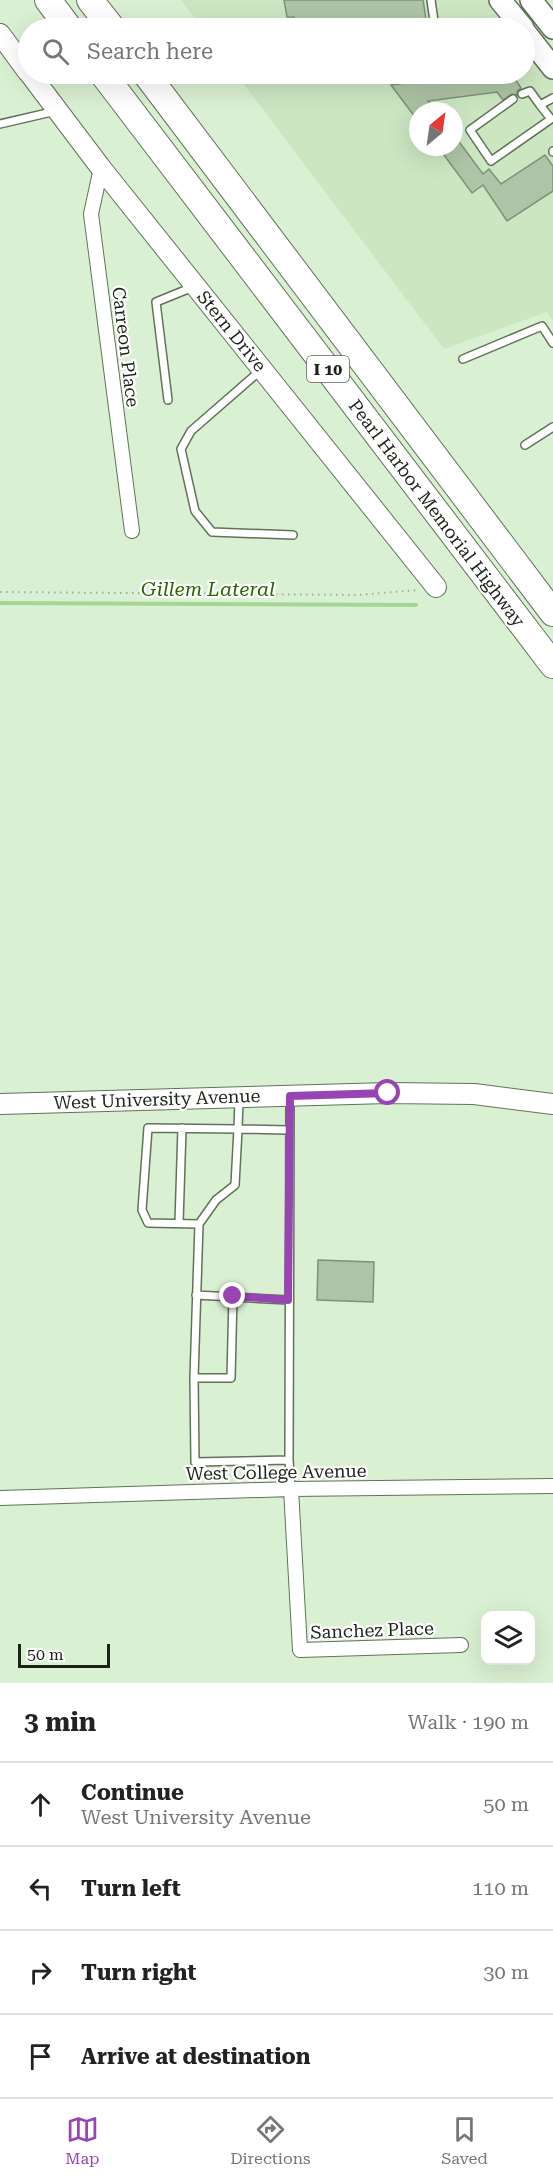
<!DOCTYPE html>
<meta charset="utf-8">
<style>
:root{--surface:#fff;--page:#f2f2f2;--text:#222;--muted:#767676;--line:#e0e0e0;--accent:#9844b3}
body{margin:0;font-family:"Roboto Serif",serif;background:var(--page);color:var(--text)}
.controls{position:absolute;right:18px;bottom:18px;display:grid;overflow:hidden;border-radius:12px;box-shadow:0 6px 24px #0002}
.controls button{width:54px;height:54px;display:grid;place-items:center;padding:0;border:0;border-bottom:2px solid var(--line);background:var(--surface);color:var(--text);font:30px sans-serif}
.compass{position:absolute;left:409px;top:102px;width:54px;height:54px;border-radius:50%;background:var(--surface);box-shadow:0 6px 24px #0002;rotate:29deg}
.scale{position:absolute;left:18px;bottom:15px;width:92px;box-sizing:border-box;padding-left:6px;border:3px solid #1b2318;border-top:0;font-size:16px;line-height:21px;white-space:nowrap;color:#1b2318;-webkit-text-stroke:4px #fff;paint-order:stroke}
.stop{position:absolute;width:18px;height:18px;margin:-14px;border:4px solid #9844b3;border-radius:50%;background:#fff}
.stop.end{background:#9844b3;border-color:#fff;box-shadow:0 2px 6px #0008}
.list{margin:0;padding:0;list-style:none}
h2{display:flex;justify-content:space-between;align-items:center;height:78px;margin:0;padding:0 24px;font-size:26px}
h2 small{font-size:20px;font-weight:400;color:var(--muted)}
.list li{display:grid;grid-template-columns:39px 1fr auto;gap:18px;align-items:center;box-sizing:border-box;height:84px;padding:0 24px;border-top:2px solid var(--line)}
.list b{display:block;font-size:22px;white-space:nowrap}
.list p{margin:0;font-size:20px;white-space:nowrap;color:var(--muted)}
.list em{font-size:20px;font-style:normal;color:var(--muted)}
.icon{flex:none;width:33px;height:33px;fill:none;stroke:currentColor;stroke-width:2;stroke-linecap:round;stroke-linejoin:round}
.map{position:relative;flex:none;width:553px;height:1683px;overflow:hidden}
.search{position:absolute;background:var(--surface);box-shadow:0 6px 24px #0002;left:18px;right:18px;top:18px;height:66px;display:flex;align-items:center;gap:15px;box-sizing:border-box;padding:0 21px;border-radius:33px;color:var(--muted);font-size:22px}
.sheet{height:414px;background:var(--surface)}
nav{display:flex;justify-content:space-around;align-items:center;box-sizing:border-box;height:84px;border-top:2px solid var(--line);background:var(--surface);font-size:16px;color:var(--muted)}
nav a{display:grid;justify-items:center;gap:3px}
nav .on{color:var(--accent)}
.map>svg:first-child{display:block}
.built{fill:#cce6c2;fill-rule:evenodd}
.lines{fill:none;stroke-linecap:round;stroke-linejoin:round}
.stream{stroke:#a4d591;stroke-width:4}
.building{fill:#aec4a6;stroke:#7e9276;stroke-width:1.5}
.lane-casing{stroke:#607358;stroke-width:10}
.street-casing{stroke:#607358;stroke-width:16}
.secondary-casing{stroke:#607358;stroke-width:22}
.primary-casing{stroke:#607358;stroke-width:24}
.highway-casing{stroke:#607358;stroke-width:28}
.path{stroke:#9eaf97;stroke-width:2;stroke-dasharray:1.5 4.5;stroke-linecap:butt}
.lane{stroke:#fff;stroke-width:7}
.street{stroke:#fff;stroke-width:14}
.secondary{stroke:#fff;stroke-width:20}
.primary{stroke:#fff;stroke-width:21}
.highway{stroke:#fff;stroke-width:26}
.route{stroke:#9844b3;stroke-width:8}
.labels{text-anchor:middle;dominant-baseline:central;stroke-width:4.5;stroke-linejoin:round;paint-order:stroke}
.shield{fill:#fff;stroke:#5f655d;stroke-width:1.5}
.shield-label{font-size:16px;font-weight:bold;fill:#1b2318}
.street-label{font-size:18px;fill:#1b2318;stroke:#fff}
.water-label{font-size:20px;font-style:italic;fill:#2b6603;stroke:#fff}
</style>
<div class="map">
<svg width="553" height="1683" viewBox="0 0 553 1683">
<rect width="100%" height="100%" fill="#daf0d2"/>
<path class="built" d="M181,0H491L514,28H202Z
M525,42L553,79V321L547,312L444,349L236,74H524ZM418,111H454V147H418Z"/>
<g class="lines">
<path class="stream" d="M0,603L416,605"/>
</g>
<path class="building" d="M284,0H423L426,19L417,20L418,28H295L294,17H287Z
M473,74H512L521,88L517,91V95L512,94L503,100L497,92L428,101L436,111H418V121L391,85Z
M454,135L483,174L489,169L501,184L545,155L553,166V191L507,221L483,185L472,193L438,147H454Z
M318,1260L374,1262L373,1302L317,1300Z"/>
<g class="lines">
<defs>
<path id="lane" d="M431,0L435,28
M363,74H369
M522,94L530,91L540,105
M513,99L470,130L491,161L551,119L540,105L553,98
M0,124L56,111
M553,151V152
M463,359L542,326L553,343
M260,371L191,431L181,449L195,511L212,532L293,535
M168,400L156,302L193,287
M525,445L553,427
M290,1098L289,1460L291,1489
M239,1099L238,1129L148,1128L142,1210L148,1223L199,1224L194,1378L195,1462L289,1460
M179,1223L182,1128
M199,1224L216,1200L235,1185L238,1129L288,1130
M196,1295L288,1300
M194,1378H231L233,1296"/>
<path id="street" d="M101,168L91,214L132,531
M291,1489L300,1650L461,1645
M0,1498L291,1489L553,1486"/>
<path id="secondary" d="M0,34L28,72
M30,74L101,168L436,587
M0,1104L388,1093L474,1094L553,1104"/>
<path id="primary" d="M500,0L523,28
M531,0L553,28
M524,31L553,68"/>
<path id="highway" d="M48,0L69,28
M90,0L112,28
M103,74L553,665
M146,74L553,613"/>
</defs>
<use href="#lane" class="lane-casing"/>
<use href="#street" class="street-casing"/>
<use href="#secondary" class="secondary-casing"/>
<use href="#primary" class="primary-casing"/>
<use href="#highway" class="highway-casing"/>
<path class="path" d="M0,592L358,595L418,590"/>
<use href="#lane" class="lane"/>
<use href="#street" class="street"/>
<use href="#secondary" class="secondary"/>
<use href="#primary" class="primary"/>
<use href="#highway" class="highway"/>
</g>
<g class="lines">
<path class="route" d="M233,1296L288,1300L290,1096L388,1093"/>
</g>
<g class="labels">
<rect class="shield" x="307" y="356" width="42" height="26" rx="4.5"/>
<g class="shield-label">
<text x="328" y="369">I 10</text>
</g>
<g class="street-label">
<text transform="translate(232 331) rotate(51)">Stern Drive</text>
<text transform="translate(126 347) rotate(83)">Carreon Place</text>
<text transform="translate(437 513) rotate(53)">Pearl Harbor Memorial Highway</text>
<text transform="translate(157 1099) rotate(-2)">West University Avenue</text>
<text transform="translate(276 1472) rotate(-1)">West College Avenue</text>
<text transform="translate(372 1630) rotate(-2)">Sanchez Place</text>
</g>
<g class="water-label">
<text x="208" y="589">Gillem Lateral</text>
</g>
</g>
</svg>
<div class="controls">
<button><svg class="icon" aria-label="layers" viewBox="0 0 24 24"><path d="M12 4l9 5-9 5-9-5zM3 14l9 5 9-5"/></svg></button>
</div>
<svg class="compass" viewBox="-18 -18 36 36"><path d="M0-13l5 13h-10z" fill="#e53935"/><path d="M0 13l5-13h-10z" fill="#767676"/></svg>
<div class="scale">50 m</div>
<div class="stop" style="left:388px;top:1093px"></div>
<div class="stop end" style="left:233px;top:1296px"></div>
<div class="search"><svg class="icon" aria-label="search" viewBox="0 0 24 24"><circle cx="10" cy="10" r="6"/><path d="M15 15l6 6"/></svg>Search here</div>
</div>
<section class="sheet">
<h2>3 min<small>Walk · 190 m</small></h2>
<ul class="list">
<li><svg class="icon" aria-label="ahead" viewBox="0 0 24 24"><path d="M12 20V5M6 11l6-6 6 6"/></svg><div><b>Continue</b><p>West University Avenue</p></div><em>50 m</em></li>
<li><svg class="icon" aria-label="left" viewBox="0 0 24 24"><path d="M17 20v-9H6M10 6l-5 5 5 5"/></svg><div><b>Turn left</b></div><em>110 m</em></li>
<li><svg class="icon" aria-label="right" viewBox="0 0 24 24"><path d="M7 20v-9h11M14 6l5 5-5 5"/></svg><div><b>Turn right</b></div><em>30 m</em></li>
<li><svg class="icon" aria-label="arrive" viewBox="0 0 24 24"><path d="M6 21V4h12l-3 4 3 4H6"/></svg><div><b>Arrive at destination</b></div></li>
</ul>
</section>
<nav>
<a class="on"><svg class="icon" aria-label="map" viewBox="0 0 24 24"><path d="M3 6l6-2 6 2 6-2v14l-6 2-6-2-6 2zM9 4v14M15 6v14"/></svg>Map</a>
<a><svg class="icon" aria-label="directions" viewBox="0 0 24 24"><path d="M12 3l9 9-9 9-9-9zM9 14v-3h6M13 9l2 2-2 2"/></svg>Directions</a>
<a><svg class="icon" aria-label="saved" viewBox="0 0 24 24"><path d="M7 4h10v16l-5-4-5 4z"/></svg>Saved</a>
</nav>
